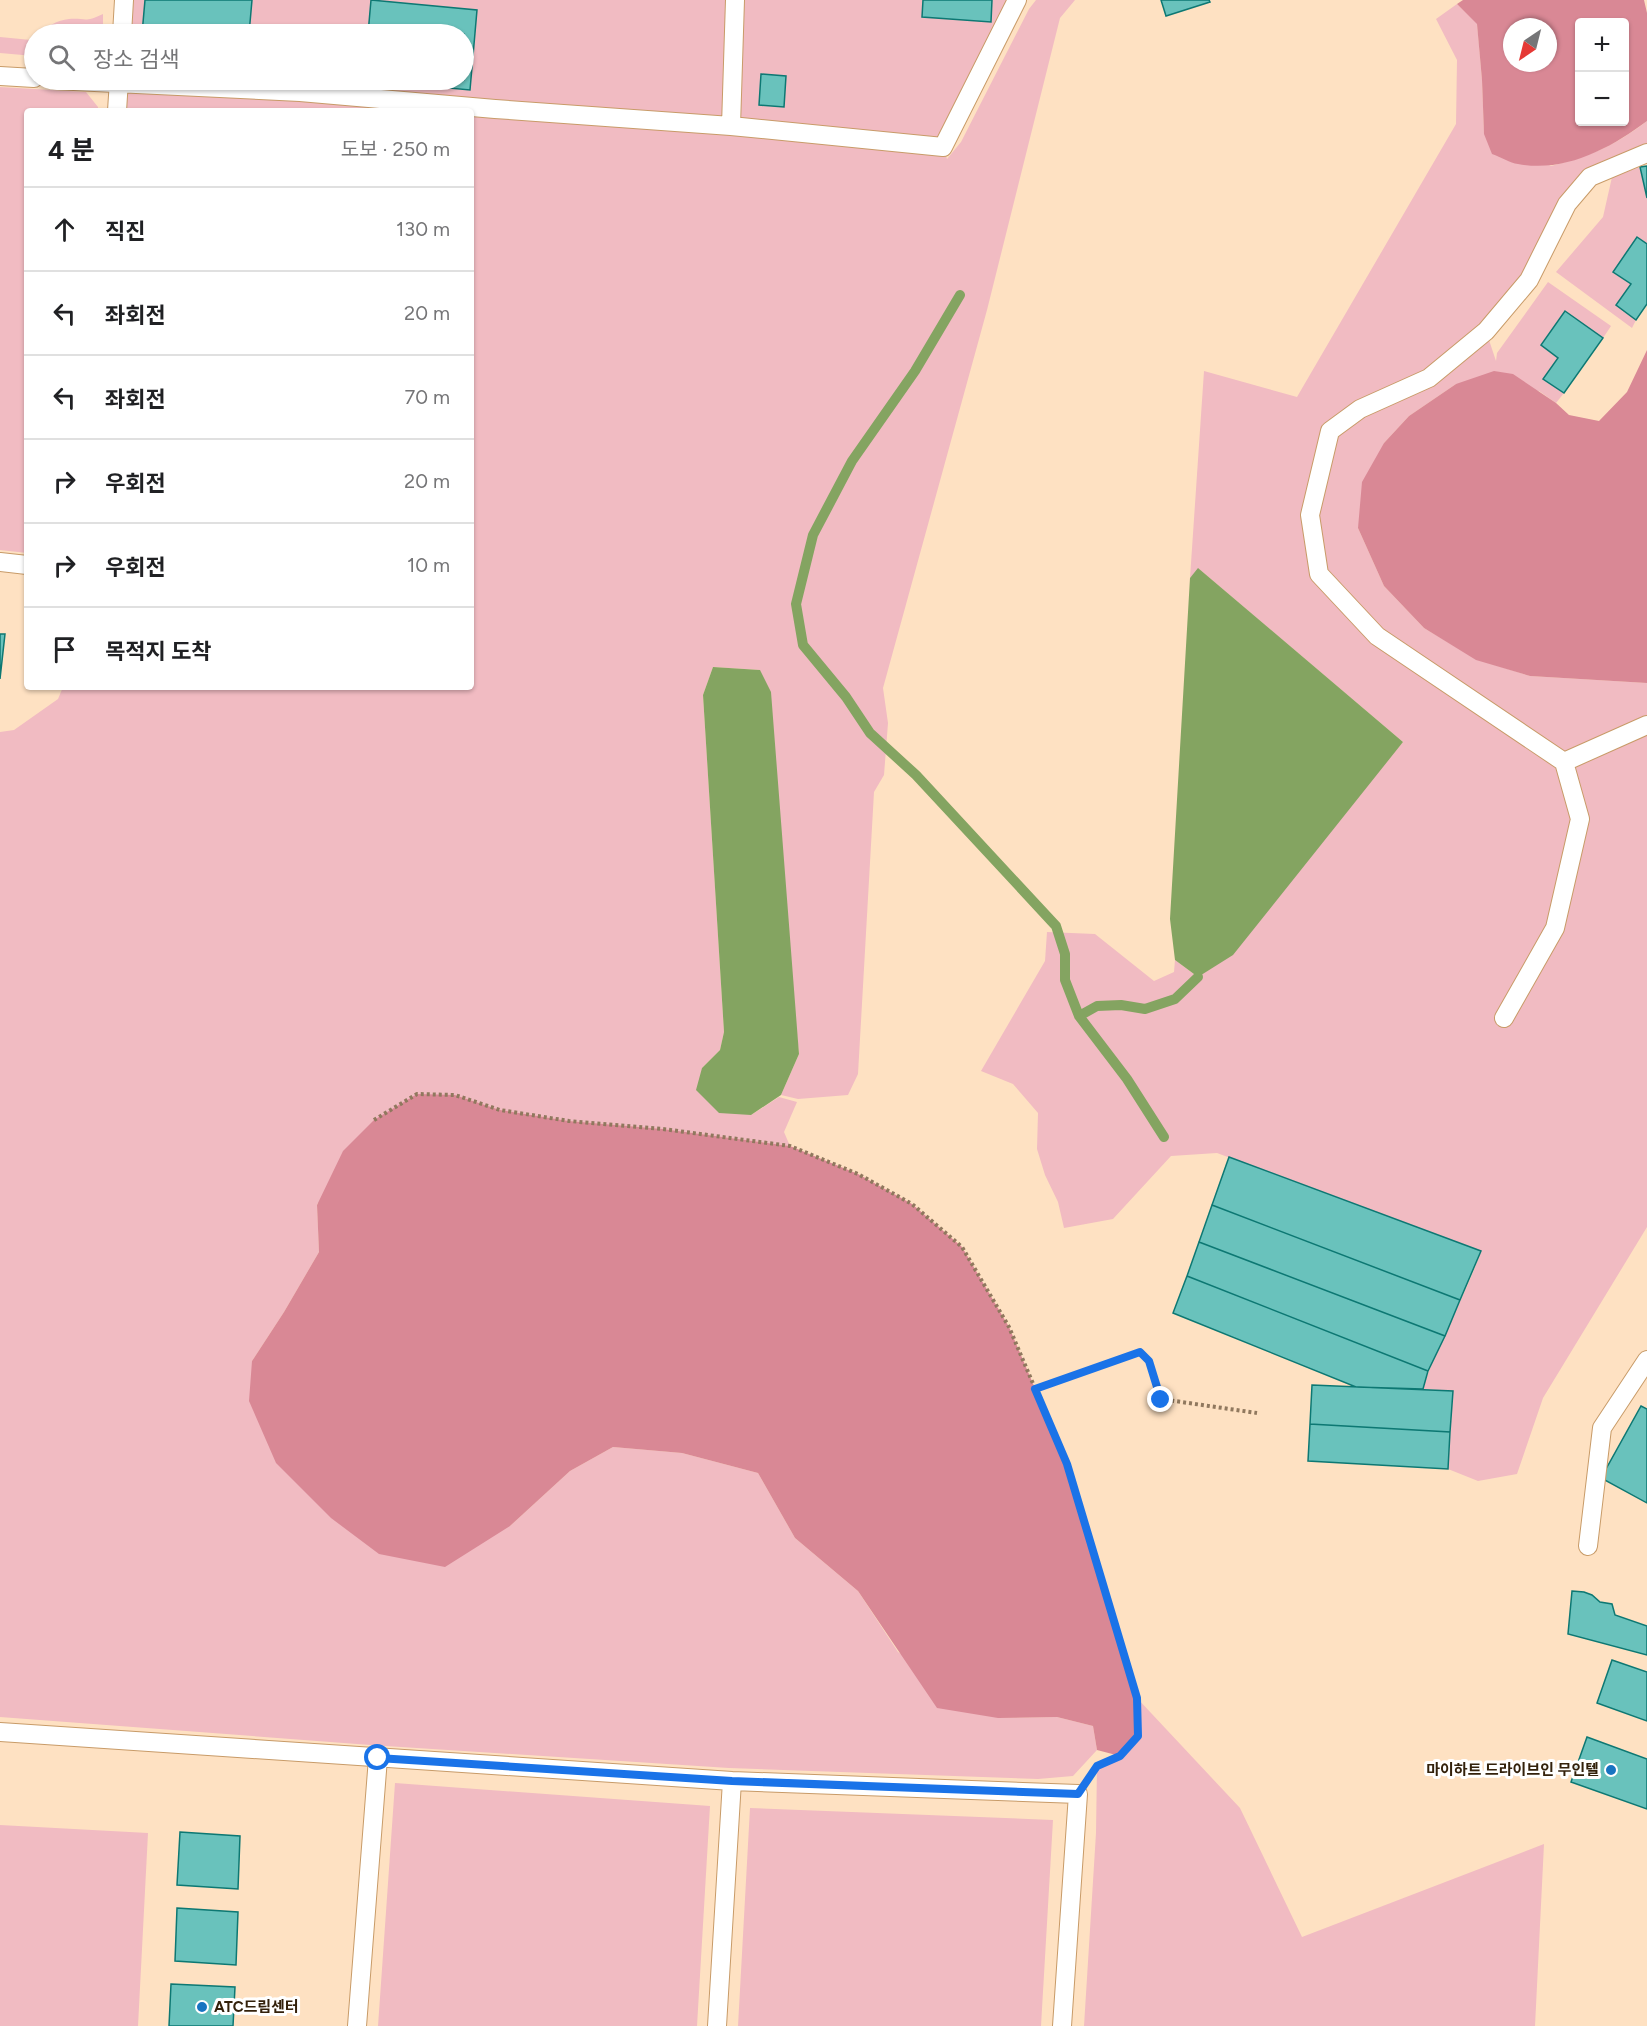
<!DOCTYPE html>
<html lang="ko">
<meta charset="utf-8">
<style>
:root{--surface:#fff;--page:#f6f6f6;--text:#202124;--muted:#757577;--line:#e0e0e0}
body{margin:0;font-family:Figtree,"Noto Sans KR",sans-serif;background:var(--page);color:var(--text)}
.controls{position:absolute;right:18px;top:18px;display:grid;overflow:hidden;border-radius:6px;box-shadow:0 2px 4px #0004}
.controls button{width:54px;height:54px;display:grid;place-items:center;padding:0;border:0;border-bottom:2px solid var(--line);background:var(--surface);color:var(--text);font:30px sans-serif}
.compass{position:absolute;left:1503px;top:18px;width:54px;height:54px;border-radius:50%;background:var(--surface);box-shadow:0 2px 4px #0004;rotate:215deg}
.stop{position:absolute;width:18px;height:18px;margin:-14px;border:4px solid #1a73e8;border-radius:50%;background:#fff}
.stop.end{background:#1a73e8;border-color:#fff;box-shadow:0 2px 6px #0008}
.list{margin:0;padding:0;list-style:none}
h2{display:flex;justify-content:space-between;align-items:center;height:78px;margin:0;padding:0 24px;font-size:26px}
h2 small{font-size:20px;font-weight:400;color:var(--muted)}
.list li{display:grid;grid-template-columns:39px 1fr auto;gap:18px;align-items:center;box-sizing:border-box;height:84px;padding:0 24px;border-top:2px solid var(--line)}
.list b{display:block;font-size:22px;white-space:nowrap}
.list em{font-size:20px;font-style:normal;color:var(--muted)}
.icon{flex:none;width:33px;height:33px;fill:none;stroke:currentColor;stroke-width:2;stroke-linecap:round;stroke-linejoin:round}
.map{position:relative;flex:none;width:1647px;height:2026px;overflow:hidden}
.search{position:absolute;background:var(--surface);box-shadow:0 2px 4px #0004;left:24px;top:24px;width:450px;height:66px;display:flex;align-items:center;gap:15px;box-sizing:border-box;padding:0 21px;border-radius:33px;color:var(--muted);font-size:22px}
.panel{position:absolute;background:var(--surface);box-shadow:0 2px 4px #0004;left:24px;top:108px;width:450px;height:582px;border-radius:6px}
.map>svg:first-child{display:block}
.green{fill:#f1bbc2}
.forest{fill:#d98895;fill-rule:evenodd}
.water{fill:#84a461}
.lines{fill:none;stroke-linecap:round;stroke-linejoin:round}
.stream{stroke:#84a461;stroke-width:10}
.building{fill:#69c2bc;stroke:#0d7873;stroke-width:1.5}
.service-casing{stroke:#c89b68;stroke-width:20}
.path{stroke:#90785e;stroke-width:4;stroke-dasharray:3 3;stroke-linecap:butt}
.service{stroke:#fff;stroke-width:18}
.route{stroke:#1a73e8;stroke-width:8}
.poi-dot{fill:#1874c1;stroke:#fff;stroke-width:2}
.labels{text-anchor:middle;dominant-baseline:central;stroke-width:6;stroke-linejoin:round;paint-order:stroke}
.poi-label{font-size:15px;font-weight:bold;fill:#33210b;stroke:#fff;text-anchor:end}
</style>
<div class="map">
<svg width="1647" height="2026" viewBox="0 0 1647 2026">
<rect width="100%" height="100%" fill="#fee1c2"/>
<path class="green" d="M124,0H1017L943,147L947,159L961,142L1029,9L1036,0H1075L1060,18L987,310L883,688L888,723L884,775L874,792L858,1074L848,1095L798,1099L781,1095L799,1054L760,670L713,667L703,695L724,1032L720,1050L702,1068L751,1115L779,1097L797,1102L784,1132L790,1146L663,1129L569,1121L500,1110L455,1095L317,1204L319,1252L284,1312L252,1361L510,1526L570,1471L613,1447L682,1453L758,1473L795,1538L858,1591L898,1652L998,1718L1057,1717L1093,1726L1097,1750L1073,1776L1038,1779L729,1768L370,1745L0,1717V732L14,730L58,699L63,687H471V111H117L119,80H464V34H122Z
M1457,4L1477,23L1482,80L1484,133L1551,166C1592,155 1613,147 1647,121V153L1590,177L1486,331L1496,361L1497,353L1548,282L1611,326L1603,338L1565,311L1541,345L1558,358L1544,379L1564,393L1556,403L1539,391L1456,384L1409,416L1384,443L1358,528L1384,586L1424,628L1476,659L1530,676L1647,683V1227L1543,1398L1517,1474L1478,1481L1448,1469L1453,1391L1423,1389C1437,1342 1465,1298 1481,1251L1217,1153L1171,1156L1113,1219L1064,1228L1058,1202L1045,1175L1037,1149L1038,1113L1013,1084L981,1071L1045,961L1047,932L1095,934L1154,981L1174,972L1175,960L1198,977L1403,742L1199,569L1190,578L1204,371L1297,397L1456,124L1457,60L1436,19Z
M103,14V34H38C47,27 57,20 69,19C87,18 84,23 103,14Z
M0,37L31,40L34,37V56L0,53Z
M0,87L86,92L98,107V111H27V553L0,550Z
M1640,167L1647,198V244L1613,272L1631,284L1616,305L1636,320L1632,328L1556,272L1603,217L1612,177Z
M1137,1698L1240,1808L1302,1937L1544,1844L1535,2026H1084L1096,1833L1097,1766L1120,1756L1138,1736Z
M395,1783L710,1806L697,2026H378Z
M750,1808L1053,1820L1041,2026H738Z
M0,1825L148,1833L138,2026H0Z"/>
<path class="forest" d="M1463,0H1644L1647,13V121C1611,148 1565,173 1518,164C1510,163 1501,157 1492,154L1484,134L1482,80L1477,24L1457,4ZM1580,22H1624V122H1580ZM1512,27H1548V63H1512Z
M1647,350V683L1530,676L1476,660L1424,628L1384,586L1358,528L1362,482L1384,443L1409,416L1456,384L1494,371L1513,374L1556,403L1569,415L1599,421L1627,392Z
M417,1094L455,1095L500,1110L569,1121L663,1129L790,1146L858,1174L912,1204L962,1247L1009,1327L1067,1464L1137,1698L1138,1736L1120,1756L1097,1750L1093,1726L1057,1717L998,1718L937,1708L858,1591L795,1538L758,1473L682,1453L613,1447L570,1471L510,1526L445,1567L379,1554L331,1518L276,1463L249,1401L252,1361L284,1312L319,1252L317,1205L343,1151L374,1120Z"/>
<path class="water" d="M1198,568L1403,742L1233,955L1198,977L1175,960L1170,919L1190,578Z
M713,667L760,670L771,692L799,1054L781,1095L751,1115L719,1113L696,1090L702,1068L720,1050L724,1032L703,695Z"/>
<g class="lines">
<path class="stream" d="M960,295L915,371L852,461L813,535L796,604L803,645L846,697L870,733L916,775L1056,926L1065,954V980L1079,1016L1127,1079L1164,1137
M1079,1016L1097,1006L1121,1005L1145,1009L1175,999L1198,977"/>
</g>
<path class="building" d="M145,0H252L249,34H142Z
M371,0L477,10L470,90L364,80H464V34H368Z
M923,0H992L991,22L922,17Z
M1161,0H1209L1210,2L1166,16Z
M761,74L786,76L784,107L759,105Z
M1647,166V198L1640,167Z
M1637,237L1647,244V304L1636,320L1616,305L1631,284L1613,272Z
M1565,311L1603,338L1564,393L1543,379L1558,358L1541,345Z
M0,634H5L0,679Z
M1229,1157L1481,1251L1460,1300L1212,1205Z
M1212,1205L1460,1300L1445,1336L1199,1242Z
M1199,1242L1445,1336L1428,1371L1187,1276Z
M1187,1276L1428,1371L1423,1389L1356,1387L1173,1313Z
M1312,1385L1453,1391L1450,1432L1310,1424Z
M1641,1406L1647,1409V1503L1601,1478Z
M1310,1424L1450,1432L1448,1469L1308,1461Z
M1572,1591L1584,1592L1592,1595L1600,1602L1612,1604L1615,1615L1647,1626V1655L1568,1634Z
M1612,1660L1647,1672V1721L1597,1703Z
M1587,1737L1647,1759V1809L1571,1782Z
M180,1832L240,1836L238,1889L177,1885Z
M177,1908L238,1912L236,1965L175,1961Z
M171,1984L235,1987L233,2026H169Z"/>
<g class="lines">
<defs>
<path id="service" d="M122,34L124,0
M0,76L34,78
M53,80L300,92L495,109L731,126L943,147L1017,0
M117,111L119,80
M731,126L735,0
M1647,153L1590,177L1567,204L1529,280L1486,331L1429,378L1360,409L1330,431L1310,515L1319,574L1377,636L1564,762L1647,725
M0,562L27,565
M1504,1018L1555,928L1580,819L1564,762
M1588,1546L1602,1428L1647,1360
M0,1732L732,1781L1078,1794L1062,2026
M357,2026L378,1758
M717,2026L732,1781"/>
</defs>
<use href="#service" class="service-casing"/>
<path class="path" d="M374,1120L417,1094L455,1095L500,1110L569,1121L663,1129L790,1146L858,1174L912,1204L962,1247L1009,1327L1067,1464L1137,1698L1138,1736L1120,1756L1097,1766L1092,1774
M1035,1389L1139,1352L1149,1361L1161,1399L1257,1413"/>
<use href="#service" class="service"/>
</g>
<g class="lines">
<path class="route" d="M378,1758L732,1781L1078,1794L1097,1766L1120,1756L1138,1736L1137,1698L1067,1464L1035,1389L1140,1352L1149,1361L1161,1400"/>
</g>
<g class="poi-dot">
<circle cx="1611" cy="1770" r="6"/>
<circle cx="202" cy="2007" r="6"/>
</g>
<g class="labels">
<g class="poi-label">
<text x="1599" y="1770">마이하트 드라이브인 무인텔</text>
<text x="214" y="2007" text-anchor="start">ATC드림센터</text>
</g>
</g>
</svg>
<div class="controls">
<button>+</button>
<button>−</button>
</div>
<svg class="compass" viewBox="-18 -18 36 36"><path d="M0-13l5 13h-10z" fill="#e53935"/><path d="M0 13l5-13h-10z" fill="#757577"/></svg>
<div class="stop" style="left:378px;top:1758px"></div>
<div class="stop end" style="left:1161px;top:1400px"></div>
<div class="search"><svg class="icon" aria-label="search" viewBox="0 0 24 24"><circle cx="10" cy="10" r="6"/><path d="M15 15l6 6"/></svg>장소 검색</div>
<section class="panel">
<h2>4 분<small>도보 · 250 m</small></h2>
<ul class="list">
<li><svg class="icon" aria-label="ahead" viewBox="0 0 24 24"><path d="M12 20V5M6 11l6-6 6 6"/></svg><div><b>직진</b></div><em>130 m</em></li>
<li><svg class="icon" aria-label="left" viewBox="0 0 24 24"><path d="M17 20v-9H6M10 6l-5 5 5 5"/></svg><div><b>좌회전</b></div><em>20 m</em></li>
<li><svg class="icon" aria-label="left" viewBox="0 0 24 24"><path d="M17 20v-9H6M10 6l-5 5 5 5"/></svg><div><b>좌회전</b></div><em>70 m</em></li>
<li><svg class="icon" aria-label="right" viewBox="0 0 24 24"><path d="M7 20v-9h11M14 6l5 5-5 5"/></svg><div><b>우회전</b></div><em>20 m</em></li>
<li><svg class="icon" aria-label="right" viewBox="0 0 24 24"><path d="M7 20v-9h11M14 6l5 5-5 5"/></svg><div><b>우회전</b></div><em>10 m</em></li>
<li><svg class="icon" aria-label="arrive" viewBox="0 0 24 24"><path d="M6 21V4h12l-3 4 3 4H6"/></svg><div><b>목적지 도착</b></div></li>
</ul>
</section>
</div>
